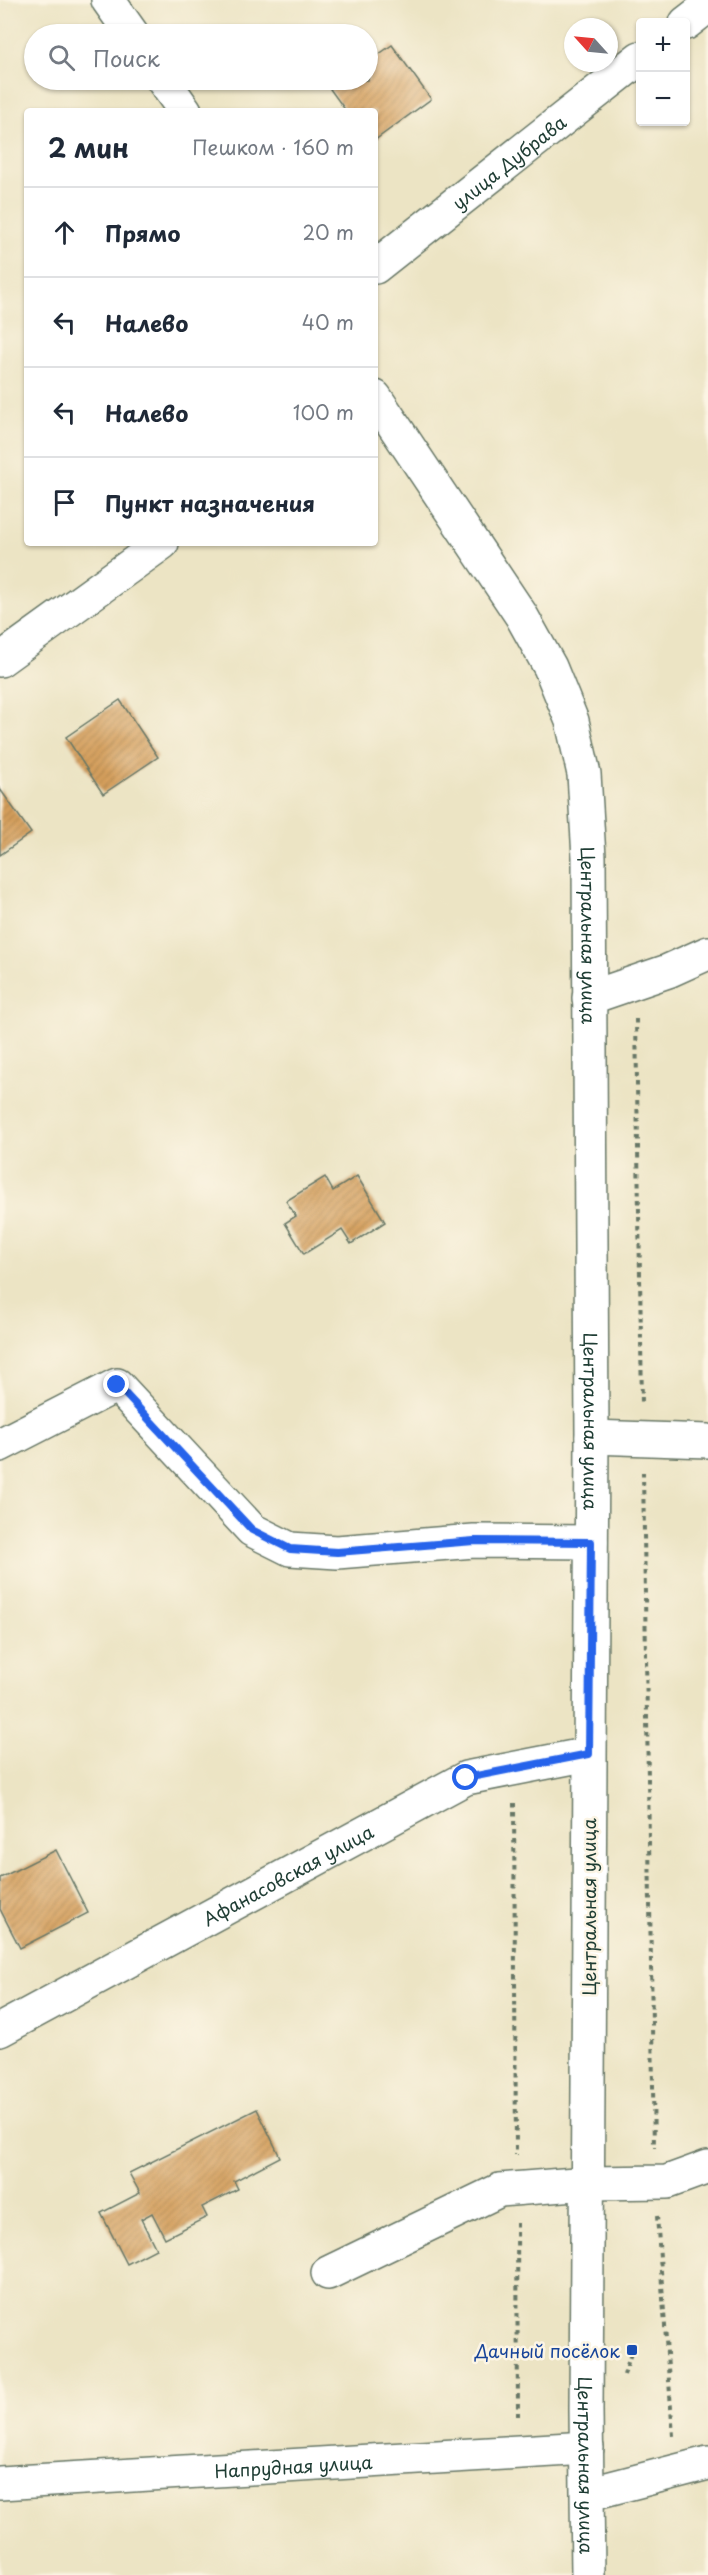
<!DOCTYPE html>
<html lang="ru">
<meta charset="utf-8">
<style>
:root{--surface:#fff;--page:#f2f2f3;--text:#1f2937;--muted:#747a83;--line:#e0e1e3}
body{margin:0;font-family:"Playpen Sans",sans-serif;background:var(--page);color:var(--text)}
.controls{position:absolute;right:18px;top:18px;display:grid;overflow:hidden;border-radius:6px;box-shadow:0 2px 4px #0004}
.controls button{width:54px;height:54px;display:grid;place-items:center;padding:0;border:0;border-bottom:2px solid var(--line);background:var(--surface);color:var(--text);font:30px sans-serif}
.compass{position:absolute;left:564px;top:18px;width:54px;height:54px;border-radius:50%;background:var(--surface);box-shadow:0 2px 4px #0004;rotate:297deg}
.stop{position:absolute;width:18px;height:18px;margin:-14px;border:4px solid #2563eb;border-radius:50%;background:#fff}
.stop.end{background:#2563eb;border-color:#fff;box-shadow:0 2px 6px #0008}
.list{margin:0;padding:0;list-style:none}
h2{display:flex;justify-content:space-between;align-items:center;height:78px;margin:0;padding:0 24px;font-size:26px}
h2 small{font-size:20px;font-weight:400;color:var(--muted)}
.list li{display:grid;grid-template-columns:39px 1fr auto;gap:18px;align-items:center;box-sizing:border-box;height:90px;padding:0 24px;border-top:2px solid var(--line)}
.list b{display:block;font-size:22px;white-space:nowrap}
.list em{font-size:20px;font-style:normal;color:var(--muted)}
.icon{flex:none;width:33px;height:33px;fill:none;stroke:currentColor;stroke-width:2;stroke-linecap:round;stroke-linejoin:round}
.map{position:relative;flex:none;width:708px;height:2575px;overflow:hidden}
.search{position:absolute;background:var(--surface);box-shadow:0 2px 4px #0004;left:24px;top:24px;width:354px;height:66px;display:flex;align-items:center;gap:15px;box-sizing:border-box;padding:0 21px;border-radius:33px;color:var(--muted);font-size:22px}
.panel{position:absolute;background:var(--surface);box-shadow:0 2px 4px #0004;left:24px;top:108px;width:354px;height:438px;border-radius:6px}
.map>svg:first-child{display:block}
.building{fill:url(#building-hatch)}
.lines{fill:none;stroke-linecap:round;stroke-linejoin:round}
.minor-casing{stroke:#677766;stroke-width:36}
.path{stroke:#677766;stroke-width:4;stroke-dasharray:4.5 4.5;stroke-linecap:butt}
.minor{stroke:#fff;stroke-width:33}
.route{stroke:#2563eb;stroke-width:8}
.transit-dot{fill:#1a4fb4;stroke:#fcf5e5;stroke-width:2}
.labels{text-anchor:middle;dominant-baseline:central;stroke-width:5;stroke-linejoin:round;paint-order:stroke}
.street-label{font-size:18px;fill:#1f3d34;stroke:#fcf5e5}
.transit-label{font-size:18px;fill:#164399;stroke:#fcf5e5;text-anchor:end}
</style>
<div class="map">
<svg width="708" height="2575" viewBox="0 0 708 2575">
<defs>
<pattern id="building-hatch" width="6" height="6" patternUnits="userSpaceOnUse" patternTransform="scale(1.5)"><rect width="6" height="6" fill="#d59f5b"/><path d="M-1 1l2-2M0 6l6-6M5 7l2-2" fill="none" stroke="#ac834c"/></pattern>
</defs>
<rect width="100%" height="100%" fill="#fcf5e5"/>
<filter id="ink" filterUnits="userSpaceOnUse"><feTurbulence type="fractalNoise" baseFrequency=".0167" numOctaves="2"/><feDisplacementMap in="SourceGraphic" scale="12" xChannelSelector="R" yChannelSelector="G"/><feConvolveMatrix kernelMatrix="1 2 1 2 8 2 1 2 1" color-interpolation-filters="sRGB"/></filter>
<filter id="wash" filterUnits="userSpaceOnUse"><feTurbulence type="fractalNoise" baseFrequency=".008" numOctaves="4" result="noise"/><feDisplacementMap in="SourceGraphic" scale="24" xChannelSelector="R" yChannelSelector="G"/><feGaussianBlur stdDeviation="1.35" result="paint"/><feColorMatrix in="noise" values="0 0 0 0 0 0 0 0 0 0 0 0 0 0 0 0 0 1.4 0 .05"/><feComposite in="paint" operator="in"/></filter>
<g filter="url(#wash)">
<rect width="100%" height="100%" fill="#ece4c4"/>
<g id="blocks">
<path class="building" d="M392,45L431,99L375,140V111H346L330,89L343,80H368V62Z
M120,700L158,757L103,794L66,737Z
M0,789L31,833L0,855Z
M357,1176L385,1222L351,1244L342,1230L304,1254L285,1223L296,1216L286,1201L325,1177L333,1191Z
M56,1850L88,1913L20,1948L0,1909V1878Z
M257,2109L280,2157L234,2181L238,2189L202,2207L207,2217L165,2238L152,2213L141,2219L156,2249L127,2264L101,2213L140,2193L129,2173Z"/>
</g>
</g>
<g filter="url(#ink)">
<use href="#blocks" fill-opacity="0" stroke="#677766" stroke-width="1.5"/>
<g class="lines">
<defs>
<g id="minor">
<path d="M108,0L132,34"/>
<path d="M686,23L708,6"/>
<path d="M163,80L185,111"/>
<path id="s1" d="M375,267L640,58"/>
<path id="s2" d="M375,397L521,615L550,667L572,721L584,774L589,857L592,1437L586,2410L588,2575"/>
<path d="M0,660L162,543"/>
<path d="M589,998L668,971L708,953"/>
<path d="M592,1437L708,1441"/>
<path d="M0,1445L117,1385L252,1530L290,1549L337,1552L474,1541L591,1542"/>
<path id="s3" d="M0,2030L466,1778L589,1754"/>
<path d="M328,2273L500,2190L588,2183L667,2182L708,2167"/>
<path id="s4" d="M0,2483L587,2448"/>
<path d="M588,2494L708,2463"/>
</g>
</defs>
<use href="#minor" class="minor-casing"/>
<path class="path" d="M636,1019L642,1405
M643,1472L654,2148
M514,1803L516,2155
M657,2216L673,2436
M517,2223L518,2416
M624,2375L632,2350"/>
<use href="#minor" class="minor"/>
</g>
</g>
<g class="lines" filter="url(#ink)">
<path class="route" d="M117,1385L252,1530L290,1549L337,1552L474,1541L591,1542L589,1754L466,1778"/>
</g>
<rect class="transit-dot" x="626" y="2344" width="12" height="12" rx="3"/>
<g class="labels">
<g class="street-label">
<text stroke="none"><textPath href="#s1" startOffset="170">улица Дубрава</textPath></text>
<text stroke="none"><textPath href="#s2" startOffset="596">Центральная улица</textPath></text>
<text stroke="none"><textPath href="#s2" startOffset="1082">Центральная улица</textPath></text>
<text stroke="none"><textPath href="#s3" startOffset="327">Афанасовская улица</textPath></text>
<text transform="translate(588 1907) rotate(-90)">Центральная улица</text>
<text stroke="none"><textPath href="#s4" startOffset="294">Напрудная улица</textPath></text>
<text stroke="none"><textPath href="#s2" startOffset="2126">Центральная улица</textPath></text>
</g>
<g class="transit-label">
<text x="620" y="2350">Дачный посёлок</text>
</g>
</g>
</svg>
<div class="controls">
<button>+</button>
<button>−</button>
</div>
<svg class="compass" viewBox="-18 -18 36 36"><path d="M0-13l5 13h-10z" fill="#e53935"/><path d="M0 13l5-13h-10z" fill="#747a83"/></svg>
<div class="stop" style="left:466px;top:1778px"></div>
<div class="stop end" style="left:117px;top:1385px"></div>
<div class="search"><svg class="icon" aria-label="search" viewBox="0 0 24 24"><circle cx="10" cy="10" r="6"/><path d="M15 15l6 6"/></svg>Поиск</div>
<section class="panel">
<h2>2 мин<small>Пешком · 160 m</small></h2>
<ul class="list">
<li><svg class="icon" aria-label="ahead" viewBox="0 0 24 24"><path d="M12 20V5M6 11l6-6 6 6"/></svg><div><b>Прямо</b></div><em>20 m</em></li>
<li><svg class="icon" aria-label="left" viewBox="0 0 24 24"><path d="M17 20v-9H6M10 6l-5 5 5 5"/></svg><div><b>Налево</b></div><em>40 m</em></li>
<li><svg class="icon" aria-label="left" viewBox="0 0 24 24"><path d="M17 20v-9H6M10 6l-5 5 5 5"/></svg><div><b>Налево</b></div><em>100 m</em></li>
<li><svg class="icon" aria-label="arrive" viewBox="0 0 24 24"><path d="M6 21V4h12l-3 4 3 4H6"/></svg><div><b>Пункт назначения</b></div></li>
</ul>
</section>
</div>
